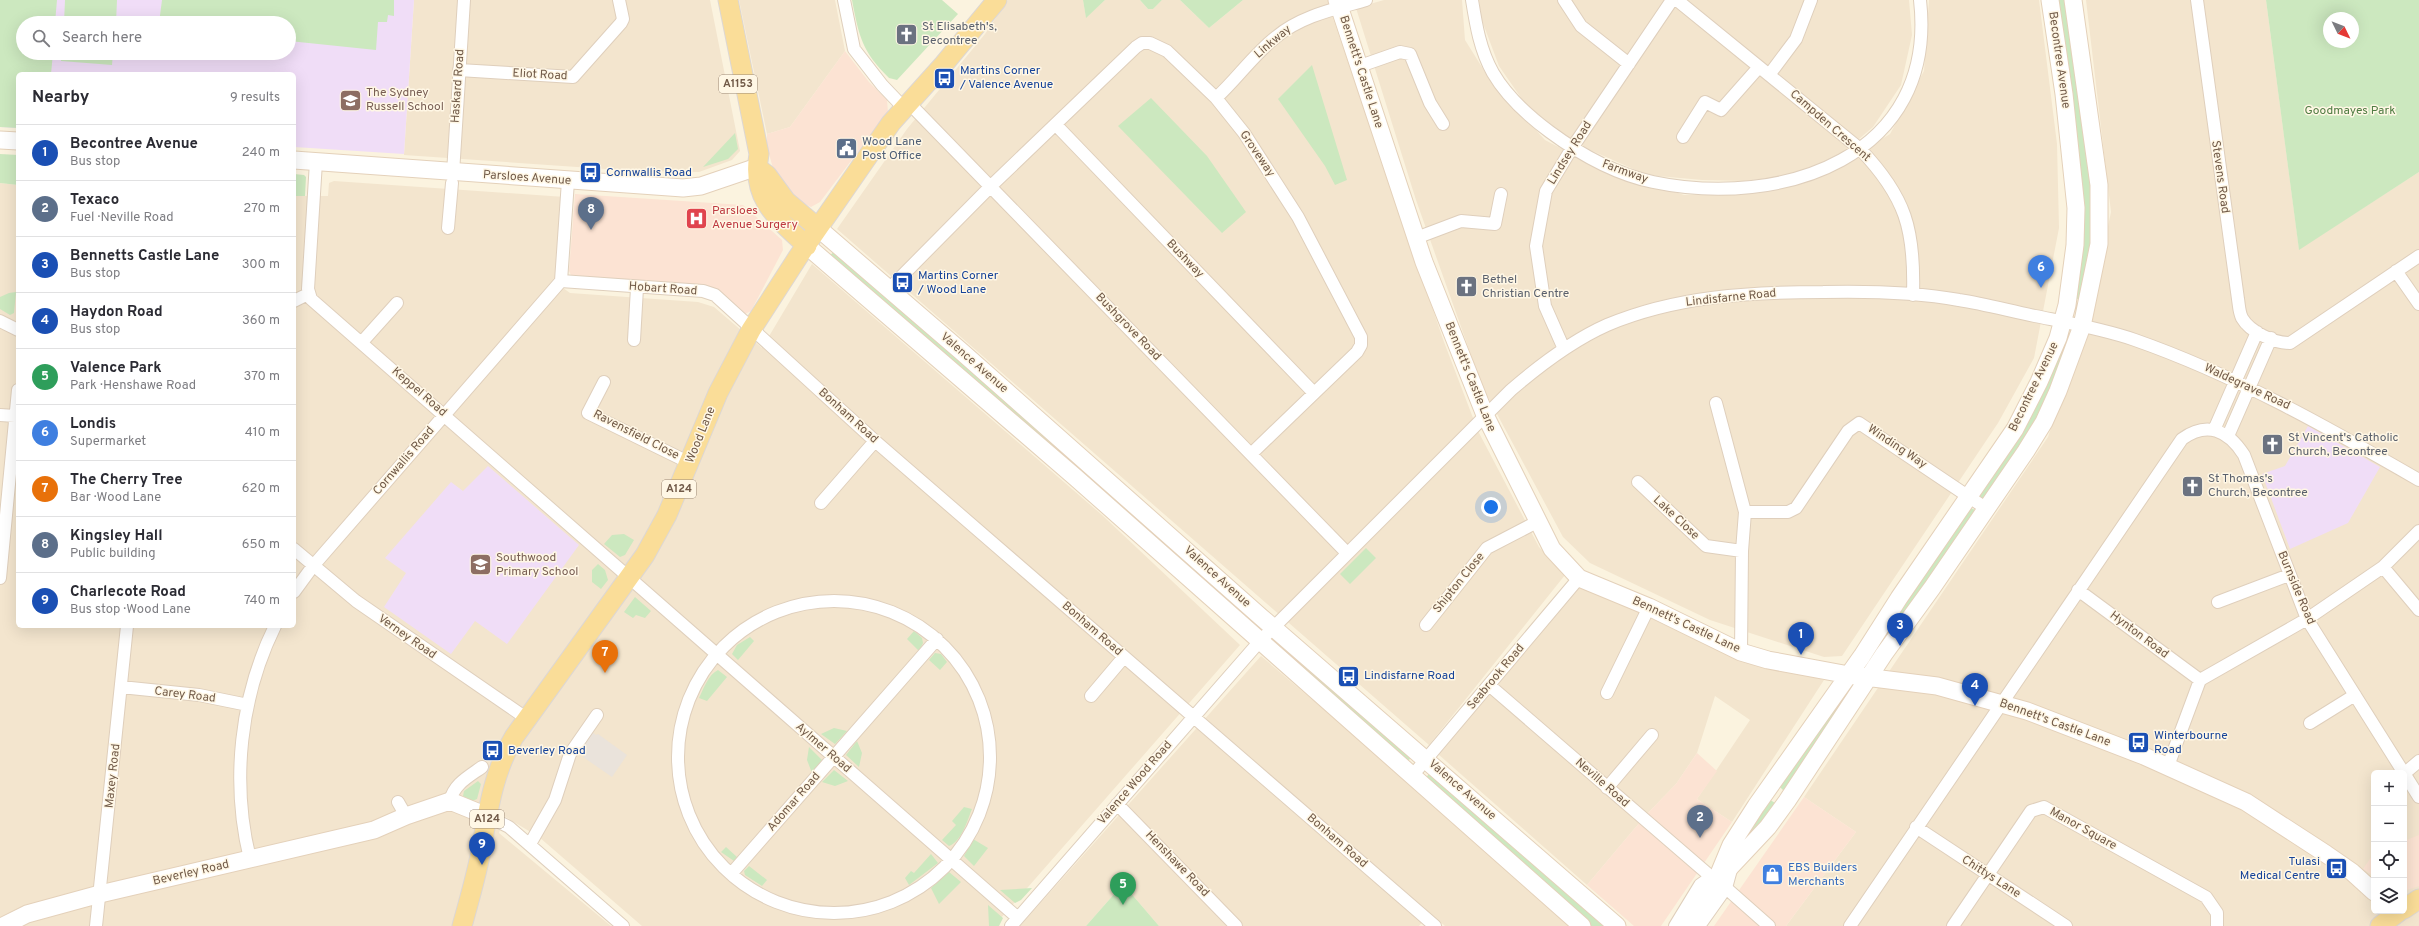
<!DOCTYPE html>
<meta charset="utf-8">
<style>
:root{--surface:#fff;--page:#f7f7f7;--text:#2b2b33;--muted:#7c7c81;--line:#e1e1e2;--accent:#b45309}
body{margin:0;font-family:Overpass,sans-serif;background:var(--page);color:var(--text)}
.controls{position:absolute;right:12px;bottom:12px;display:grid;overflow:hidden;border-radius:6px;box-shadow:0 4px 16px #0002}
.controls button{width:36px;height:36px;display:grid;place-items:center;padding:0;border:0;border-bottom:1px solid var(--line);background:var(--surface);color:var(--text);font:20px sans-serif}
.compass{position:absolute;left:2323px;top:12px;width:36px;height:36px;border-radius:50%;background:var(--surface);box-shadow:0 4px 16px #0002;rotate:133deg}
.you{position:absolute;left:1491px;top:507px;width:14px;height:14px;margin:-10px;border:3px solid #fff;border-radius:50%;background:#1a73e8;box-shadow:0 0 0 6px #1a73e833}
.badge{display:grid;place-items:center;width:26px;height:26px;border-radius:50%;background:var(--accent);color:#fff;font-size:13px;font-weight:700}
.pin{position:absolute;translate:-50% -33px;filter:drop-shadow(0 1px 2px #0008)}
.pin::after{content:'';position:absolute;top:21px;width:14px;height:12px;background:inherit;clip-path:polygon(0 0,100% 0,50% 100%)}
.list{margin:0;padding:0;list-style:none}
h2{display:flex;justify-content:space-between;align-items:center;height:52px;margin:0;padding:0 16px;font-size:17px}
h2 small{font-size:13px;font-weight:400;color:var(--muted)}
.list li{display:grid;grid-template-columns:26px 1fr auto;gap:12px;align-items:center;box-sizing:border-box;height:56px;padding:0 16px;border-top:1px solid var(--line)}
.list b{display:block;font-size:15px;white-space:nowrap}
.list p{margin:0;font-size:13px;white-space:nowrap;color:var(--muted)}
.list em{font-size:13px;font-style:normal;color:var(--muted)}
.icon{flex:none;width:22px;height:22px;fill:none;stroke:currentColor;stroke-width:2;stroke-linecap:round;stroke-linejoin:round}
.map{position:relative;flex:none;width:2419px;height:926px;overflow:hidden}
.search{position:absolute;background:var(--surface);box-shadow:0 4px 16px #0002;left:16px;top:16px;width:280px;height:44px;display:flex;align-items:center;gap:10px;box-sizing:border-box;padding:0 14px;border-radius:22px;color:var(--muted);font-size:15px}
.panel{position:absolute;background:var(--surface);box-shadow:0 4px 16px #0002;left:16px;top:72px;width:280px;height:556px;border-radius:6px}
.map>svg:first-child{display:block}
.residential{fill:#f3e5ce;fill-rule:evenodd}
.commercial{fill:#fce3d3}
.industrial{fill:#eae3db}
.education{fill:#f0ddf7;fill-rule:evenodd}
.green{fill:#cce8bf;fill-rule:evenodd}
.lines{fill:none;stroke-linecap:round;stroke-linejoin:round}
.street-casing{stroke:#dfcfbc;stroke-width:14}
.secondary-casing{stroke:#e4d1ba;stroke-width:19}
.primary-casing{stroke:#ddd7d3;stroke-width:21}
.street{stroke:#fff;stroke-width:12}
.secondary{stroke:#fff;stroke-width:17}
.primary{stroke:#fadd98;stroke-width:19}
.labels{text-anchor:middle;dominant-baseline:central;stroke-width:3;stroke-linejoin:round;paint-order:stroke}
.shield{fill:#fff7e5;stroke:#9c8977;stroke-width:1}
.shield-label{font-size:11px;font-weight:bold;fill:#715a48}
.worship-label{font-size:12px;fill:#5b616d;stroke:#fff7e5;text-anchor:start}
.street-label{font-size:12px;fill:#715a48;stroke:#fff7e5}
.transit-label{font-size:12px;fill:#164399;stroke:#fff7e5;text-anchor:start}
.education-label{font-size:12px;fill:#785e54;stroke:#fff7e5;text-anchor:start}
.park-label{font-size:12px;fill:#507c43;stroke:#fff7e5}
.service-label{font-size:12px;fill:#4e5e75;stroke:#fff7e5;text-anchor:start}
.health-label{font-size:12px;fill:#be3a42;stroke:#fff7e5;text-anchor:start}
.shop-label{font-size:12px;fill:#366cbe;stroke:#fff7e5;text-anchor:start}
</style>
<div class="map">
<svg width="2419" height="926" viewBox="0 0 2419 926">
<rect width="100%" height="100%" fill="#fbf3df"/>
<path class="residential" d="M414,0H710L740,151L732,160L699,172L635,171L404,155Z
M739,0H835L845,51L790,127L767,134Z
M1008,0H1083L1086,17L1105,0H1140L1148,9H1153L1162,0H1180L1209,28L1243,0H1344L1328,4L1444,342L1478,431L1539,547L1565,575L1429,745L837,229L907,129L985,34Z
M1384,0H1462L1465,40L1490,80L1545,140L1589,163L1684,195L1720,194L1784,187L1833,169L1890,134L1924,71L1929,0H2039L2057,144L2059,228L2034,358L1998,423L1842,656L1824,657L1710,620L1590,563L1563,537L1482,386L1416,200L1356,8Z
M1479,0H1909L1912,35L1901,85L1873,127L1844,152L1795,175L1744,181L1702,180L1647,175L1590,150L1565,135L1526,105L1499,66L1481,18Z
M2086,0H2266L2299,249L2419,172V926H1786L1856,832L1804,797L2048,437L2091,307L2111,212ZM2374,773H2404V911H2374Z
M334,181L565,197L559,285L570,293L698,302L714,307L762,348L812,264L1102,515L1240,645L994,926H642L539,837L504,816L499,833L611,926H0V183L18,185V626H294V196H328L329,183Z
M1580,584L1722,652L1824,680L1732,822L1697,799L1750,720L1715,696L1697,753L1676,784L1646,815L1587,885L1438,754Z
M1261,656L1376,754L1573,926H1445L1430,913L1419,926H1159L1123,884L1086,926H1020Z"/>
<path class="commercial" d="M845,51L869,82L887,100L888,112L820,202L811,207L801,202L776,180L767,146V134L790,127Z
M575,194L743,205L782,240L783,250L751,311L743,315L709,290L571,275L569,271Z
M1697,753L1717,771L1697,799L1732,822L1661,926H1634L1587,885L1646,815L1676,784Z
M1804,797L1856,832L1786,926H1714Z
M2419,835V886L2404,891V841Z
M2374,853V876L2363,869Z"/>
<path class="industrial" d="M592,732L596,735L598,734L627,755L612,777L583,757L587,751L581,747Z"/>
<path class="education" d="M0,0H414L404,154L294,147V74H18V128L0,127ZM23,23H289V53H23Z
M2308,426L2380,467L2348,523L2290,549L2262,474L2285,466Z
M488,466L579,545L507,644L475,621L451,654L384,607L406,573L385,558L451,482L463,491Z"/>
<path class="green" d="M0,0H57L55,23H23V53H53L51,74H18V128L0,127Z
M65,0H117L116,23H64Z
M162,0H394V16L388,15L387,22H378L376,50L289,41V23H232L214,20V23H159Z
M852,0H942L958,14L897,80L889,78C862,51 859,37 852,0Z
M1083,0H1105L1086,18Z
M1140,0H1162L1153,9H1148Z
M1180,0H1243L1209,28Z
M2055,0H2068L2091,171L2092,241L2084,300L2072,298L2077,270Z
M2266,0H2419V172L2299,250ZM2329,18H2353V42H2329Z
M61,53H113L112,65L61,61Z
M156,53H211V58L156,56Z
M1312,65L1347,180L1335,185L1325,166L1278,99Z
M1151,98L1207,156L1246,212L1222,233L1118,126Z
M735,133L738,149L728,159L703,167Z
M0,154L18,155V185L0,183Z
M294,174L304,175L306,177L305,196H294Z
M837,250L1262,623L1254,632L827,257Z
M16,292L14,313L10,315L0,309V297L9,293Z
M2059,345L2071,349L2051,398L1985,499H1982L1978,494Z
M1969,507L1975,510L1884,645L1876,642Z
M624,534L634,540L625,555L620,557L604,544L612,535Z
M1366,548L1376,558L1350,584L1340,574Z
M598,564L605,570L608,580L601,589L592,582V570Z
M635,597L651,611L645,618L636,615L633,618L624,612Z
M914,631L922,638L923,643L919,651L907,639Z
M1278,636L1413,755L1405,765L1270,645Z
M750,637L754,641L738,660L732,654L737,645Z
M935,653L941,654L947,662L940,670L929,660Z
M718,670L727,677L707,701L699,698C704,688 708,675 718,670Z
M1837,703L1842,707L1785,792L1779,786Z
M834,728L847,731L835,744L821,734Z
M857,741L862,753L859,767L846,755Z
M809,747L822,760L812,773L807,760Z
M834,770L848,781L835,786L822,782Z
M1432,770L1609,926H1588L1424,780Z
M478,781L481,784L477,799L472,801L463,796L464,791Z
M1770,800L1777,804L1738,852L1753,823Z
M964,807L972,809C967,821 962,841 949,846L942,840L956,825L952,821Z
M973,839L988,848L974,866L964,856Z
M726,847L737,857L734,861L721,852Z
M931,854L938,863L909,885L905,878L911,871L914,873Z
M749,866L767,880L762,886L745,875L744,871Z
M949,872L961,882L939,904L931,888Z
M1123,884L1159,926H1086Z
M1032,888L1021,900L1015,903L1000,890Z
M988,905L1003,918L999,926H989Z"/>
<g class="lines">
<defs>
<path id="street" d="M844,0L854,49L882,85L903,107
M1472,0C1476,25 1480,50 1493,73C1507,97 1527,115 1550,132C1581,155 1615,174 1653,182C1782,209 1938,157 1920,0
M1564,0L1581,26L1629,64
M1677,0L1860,149C1906,197 1915,230 1913,295
M2197,0L2238,299C2239,305 2239,312 2242,318C2250,332 2274,343 2290,343L2419,256
M1360,66L1400,52L1410,54L1430,103L1443,124
M459,70L573,77L621,23L623,19L619,0
M1769,75L1796,39L1811,0
M1216,98C1237,79 1253,55 1276,37C1301,16 1335,9 1366,0
M908,102L1347,553
M1056,125L1314,393
M1683,137L1705,102L1721,110L1759,67
M316,162L308,289L311,299L1018,918
M453,173L464,0
M448,228L452,183
M1416,238L1461,221L1495,224L1501,194
M2396,271L2419,304
M561,281L703,291L715,295L875,441L1435,926
M890,288L991,186L1136,47L1142,43H1150L1167,51L1216,98L1244,133L1298,217L1361,337V345L1357,352L1251,454
M294,301L308,294
M0,321L18,330
M634,340L637,288
M362,342L397,303
M1564,349L1545,306L1536,246L1546,191L1572,148L1672,0
M604,382L588,413L690,463
M1716,403L1745,512L1742,551L1741,652
M0,415L15,416
M2214,430L2257,332
M2228,436L2271,338
M1638,482L1706,546L1742,551
M821,503L875,441
M1745,512H1788L1796,508L1848,431L1859,423L1987,509
M294,549L356,601L526,718
M2383,567L2419,610
M0,578L18,390
M2078,590L2200,680
M294,592L313,566L561,281L568,181
M678 757a156 156 0 1 1 312 0a156 156 0 1 1-312 0Z
M2218,602L2289,575
M1426,625L1487,548L1537,522
M1489,685L1716,881
M121,687L199,695L248,705
M1607,693L1649,607
M1091,696L1124,657
M2310,723L2355,695
M2168,766L2200,680L2307,619L2383,567L2419,531
M2405,773L2419,761
M1412,776L1579,578
M1607,788L1652,735
M450,801C454,784 468,777 482,767
M398,802L406,816
M1117,804L1236,926
M487,816L509,827L623,926
M1916,827L2066,926
M530,844L555,800L570,754L597,715
M250,859C231,782 240,697 275,626
M731,874L937,639
M1726,888L1769,926
M96,926L127,626
M1011,926L1260,641L1511,390C1540,365 1571,341 1607,325C1676,296 1750,292 1823,292C1868,291 1915,292 1959,300C1985,304 2010,311 2035,316C2069,323 2103,329 2135,340C2235,375 2327,427 2419,480
M1675,926L1700,885L1707,880L1716,881
M1699,926L1726,888L1732,866
M1850,926L2182,439C2207,421 2228,430 2244,455L2307,619L2419,797
M1953,926L2031,811L2044,807L2206,897L2217,913V926"/>
<path id="secondary" d="M1337,0L1424,262L1485,415L1552,549L1579,578L1649,607L1741,652L1768,660L1849,675L1937,686L2027,711L2144,756L2246,802L2326,854L2352,872L2374,892
M0,140L18,141
M294,160L683,188L701,186L757,167
M818,228L962,352L1261,617L1617,926
M807,246L1075,477L1582,926
M1721,877L1768,827L1787,801L1884,654L1932,588L2026,451L2044,422L2058,391L2082,326L2099,244V185L2073,0
M3,926L27,914L100,894L374,830L406,816L450,801L487,816
M1686,926L1716,881L1731,845L1756,806L1862,656L1899,598L2015,429L2039,382L2058,338L2067,305L2075,245L2076,208L2064,94L2050,0"/>
<path id="primary" d="M728,0L759,154C751,199 777,218 807,246
M758,168L767,175L786,201L818,228
M2404,909L2419,899
M462,926C469,901 476,877 481,851C488,811 493,773 514,737L645,555L667,515L718,393L751,330L798,257L891,123L944,64L997,0
M2380,926L2400,911"/>
</defs>
<use href="#street" class="street-casing"/>
<use href="#secondary" class="secondary-casing"/>
<use href="#primary" class="primary-casing"/>
<use href="#street" class="street"/>
<use href="#secondary" class="secondary"/>
<use href="#primary" class="primary"/>
</g>
<defs>
<symbol id="church-square" viewBox="-11 -11 22 22"><rect x="-9" y="-9" width="18" height="18" rx="4" fill="#6b7280" stroke="#fff7e5"/><path d="M-1.2-6h2.4v3.5h3.3v2.4h-3.3V6h-2.4V-.1h-3.3v-2.4h3.3Z" fill="#fff"/></symbol>
<symbol id="bus-square" viewBox="-11 -11 22 22"><rect x="-9" y="-9" width="18" height="18" rx="4" fill="#1a4fb4" stroke="#fff7e5"/><path d="M-5-6H5V4H4V6H2V4H-2V6H-4V4H-5ZM-3.5-4V0h7V-4ZM-3.5 1.2v1.5H-2V1.2ZM2 1.2v1.5H3.5V1.2Z" fill="#fff"/></symbol>
<symbol id="school-square" viewBox="-11 -11 22 22"><rect x="-9" y="-9" width="18" height="18" rx="4" fill="#8d6e63" stroke="#fff7e5"/><path d="M0-5L7-2L0 1L-7-2ZM-4 1L0 2.5L4 1V4Q0 6-4 4Z" fill="#fff"/></symbol>
<symbol id="civic-square" viewBox="-11 -11 22 22"><rect x="-9" y="-9" width="18" height="18" rx="4" fill="#5c6f8a" stroke="#fff7e5"/><path d="M-.6-6.5H3V-4.5H.6V-3L4-1V1h2V6H-6V1h2V-1L-.6-3ZM-1.2 2.5V6h2.4V2.5Z" fill="#fff"/></symbol>
<symbol id="hospital-square" viewBox="-11 -11 22 22"><rect x="-9" y="-9" width="18" height="18" rx="4" fill="#e0444e" stroke="#fff7e5"/><path d="M-5-5h3v3.5h4V-5h3V5h-3V1.5h-4V5h-3Z" fill="#fff"/></symbol>
<symbol id="shop-square" viewBox="-11 -11 22 22"><rect x="-9" y="-9" width="18" height="18" rx="4" fill="#3f7fe0" stroke="#fff7e5"/><path d="M-5-2.5h2.3a2.7 3.5 0 0 1 5.4 0H5L5.5 6h-11ZM-1.5-2.5h3a1.5 2.3 0 0 0-3 0Z" fill="#fff"/></symbol>
</defs>
<g fill-rule="evenodd">
<use href="#church-square" x="894" y="22" width="25" height="25"/>
<use href="#bus-square" x="932" y="66" width="25" height="25"/>
<use href="#school-square" x="338" y="88" width="25" height="25"/>
<use href="#civic-square" x="834" y="136" width="25" height="25"/>
<use href="#bus-square" x="578" y="160" width="25" height="25"/>
<use href="#hospital-square" x="684" y="206" width="25" height="25"/>
<use href="#bus-square" x="890" y="270" width="25" height="25"/>
<use href="#church-square" x="1454" y="274" width="25" height="25"/>
<use href="#church-square" x="2260" y="432" width="25" height="25"/>
<use href="#church-square" x="2180" y="474" width="25" height="25"/>
<use href="#school-square" x="468" y="552" width="25" height="25"/>
<use href="#bus-square" x="1336" y="664" width="25" height="25"/>
<use href="#bus-square" x="2126" y="730" width="25" height="25"/>
<use href="#bus-square" x="480" y="738" width="25" height="25"/>
<use href="#bus-square" x="2324" y="856" width="25" height="25"/>
<use href="#shop-square" x="1760" y="862" width="25" height="25"/>
</g>
<g class="labels">
<g class="shield">
<rect x="719" y="75" width="38" height="18" rx="3"/>
<rect x="662" y="480" width="34" height="18" rx="3"/>
<rect x="470" y="810" width="34" height="18" rx="3"/>
</g>
<g class="shield-label">
<text x="738" y="84">A1153</text>
<text x="679" y="489">A124</text>
<text x="487" y="819">A124</text>
</g>
<g class="worship-label">
<text x="922" y="27">St Elisabeth's,<tspan x="922" dy="14">Becontree</tspan></text>
<text x="1482" y="280">Bethel<tspan x="1482" dy="14">Christian Centre</tspan></text>
<text x="2288" y="438">St Vincent's Catholic<tspan x="2288" dy="14">Church, Becontree</tspan></text>
<text x="2208" y="479">St Thomas's<tspan x="2208" dy="14">Church, Becontree</tspan></text>
</g>
<g class="street-label">
<text transform="translate(1273 42) rotate(-40)">Linkway</text>
<text transform="translate(2059 60) rotate(82)">Becontree Avenue</text>
<text transform="translate(1361 72) rotate(72)">Bennett's Castle Lane</text>
<text transform="translate(540 75) rotate(3)">Eliot Road</text>
<text transform="translate(458 86) rotate(-86)">Haskard Road</text>
<text transform="translate(1830 126) rotate(41)">Campden Crescent</text>
<text transform="translate(1570 153) rotate(-58)">Lindsey Road</text>
<text transform="translate(1257 154) rotate(56)">Groveway</text>
<text transform="translate(1625 172) rotate(20)">Farmway</text>
<text transform="translate(2220 177) rotate(82)">Stevens Road</text>
<text transform="translate(527 178) rotate(4)">Parsloes Avenue</text>
<text transform="translate(1185 259) rotate(46)">Bushway</text>
<text transform="translate(663 289) rotate(4)">Hobart Road</text>
<text transform="translate(1731 298) rotate(-6)">Lindisfarne Road</text>
<text transform="translate(1128 327) rotate(46)">Bushgrove Road</text>
<text transform="translate(974 363) rotate(41)">Valence Avenue</text>
<text transform="translate(1470 377) rotate(68)">Bennett's Castle Lane</text>
<text transform="translate(2034 387) rotate(-64)">Becontree Avenue</text>
<text transform="translate(2247 387) rotate(25)">Waldegrave Road</text>
<text transform="translate(419 392) rotate(41)">Keppel Road</text>
<text transform="translate(848 416) rotate(42)">Bonham Road</text>
<text transform="translate(636 435) rotate(27)">Ravensfield Close</text>
<text transform="translate(701 435) rotate(-68)">Wood Lane</text>
<text transform="translate(1897 447) rotate(34)">Winding Way</text>
<text transform="translate(404 461) rotate(-49)">Cornwallis Road</text>
<text transform="translate(1676 518) rotate(43)">Lake Close</text>
<text transform="translate(1217 577) rotate(42)">Valence Avenue</text>
<text transform="translate(1459 583) rotate(-51)">Shipton Close</text>
<text transform="translate(2296 588) rotate(67)">Burnside Road</text>
<text transform="translate(1686 625) rotate(25)">Bennett's Castle Lane</text>
<text transform="translate(1092 629) rotate(41)">Bonham Road</text>
<text transform="translate(2139 635) rotate(37)">Hynton Road</text>
<text transform="translate(407 637) rotate(35)">Verney Road</text>
<text transform="translate(1496 677) rotate(-50)">Seabrook Road</text>
<text transform="translate(185 695) rotate(7)">Carey Road</text>
<text transform="translate(2055 723) rotate(20)">Bennett's Castle Lane</text>
<text transform="translate(823 748) rotate(41)">Aylmer Road</text>
<text transform="translate(113 776) rotate(-84)">Maxey Road</text>
<text transform="translate(1135 783) rotate(-49)">Valence Wood Road</text>
<text transform="translate(1602 783) rotate(41)">Neville Road</text>
<text transform="translate(1462 790) rotate(41)">Valence Avenue</text>
<text transform="translate(794 802) rotate(-49)">Adomar Road</text>
<text transform="translate(2083 829) rotate(29)">Manor Square</text>
<text transform="translate(1337 841) rotate(41)">Bonham Road</text>
<text transform="translate(1177 864) rotate(46)">Henshawe Road</text>
<text transform="translate(191 873) rotate(-13)">Beverley Road</text>
<text transform="translate(1991 877) rotate(33)">Chittys Lane</text>
</g>
<g class="transit-label">
<text x="960" y="71">Martins Corner<tspan x="960" dy="14">/ Valence Avenue</tspan></text>
<text x="606" y="173">Cornwallis Road</text>
<text x="918" y="276">Martins Corner<tspan x="918" dy="14">/ Wood Lane</tspan></text>
<text x="1364" y="676">Lindisfarne Road</text>
<text x="2154" y="736">Winterbourne<tspan x="2154" dy="14">Road</tspan></text>
<text x="508" y="751">Beverley Road</text>
<text x="2320" y="862" text-anchor="end">Tulasi<tspan x="2320" dy="14">Medical Centre</tspan></text>
</g>
<g class="education-label">
<text x="366" y="93">The Sydney<tspan x="366" dy="14">Russell School</tspan></text>
<text x="496" y="558">Southwood<tspan x="496" dy="14">Primary School</tspan></text>
</g>
<g class="park-label">
<text x="2350" y="111">Goodmayes Park</text>
</g>
<g class="service-label">
<text x="862" y="142">Wood Lane<tspan x="862" dy="14">Post Office</tspan></text>
</g>
<g class="health-label">
<text x="712" y="211">Parsloes<tspan x="712" dy="14">Avenue Surgery</tspan></text>
</g>
<g class="shop-label">
<text x="1788" y="868">EBS Builders<tspan x="1788" dy="14">Merchants</tspan></text>
</g>
</g>
</svg>
<div class="controls">
<button>+</button>
<button>−</button>
<button><svg class="icon" aria-label="locate" viewBox="0 0 24 24"><circle cx="12" cy="12" r="6"/><path d="M12 2v4M12 18v4M2 12h4M18 12h4"/></svg></button>
<button><svg class="icon" aria-label="layers" viewBox="0 0 24 24"><path d="M12 4l9 5-9 5-9-5zM3 14l9 5 9-5"/></svg></button>
</div>
<svg class="compass" viewBox="-18 -18 36 36"><path d="M0-13l5 13h-10z" fill="#e53935"/><path d="M0 13l5-13h-10z" fill="#7c7c81"/></svg>
<div class="you"></div>
<div class="pin badge" style="left:1801px;top:655px;background:#1a4fb4">1</div>
<div class="pin badge" style="left:1700px;top:838px;background:#5c6f8a">2</div>
<div class="pin badge" style="left:1900px;top:646px;background:#1a4fb4">3</div>
<div class="pin badge" style="left:1975px;top:706px;background:#1a4fb4">4</div>
<div class="pin badge" style="left:1123px;top:905px;background:#2e9e5b">5</div>
<div class="pin badge" style="left:2041px;top:288px;background:#3f7fe0">6</div>
<div class="pin badge" style="left:605px;top:673px;background:#e8710a">7</div>
<div class="pin badge" style="left:591px;top:230px;background:#5c6f8a">8</div>
<div class="pin badge" style="left:482px;top:865px;background:#1a4fb4">9</div>
<div class="search"><svg class="icon" aria-label="search" viewBox="0 0 24 24"><circle cx="10" cy="10" r="6"/><path d="M15 15l6 6"/></svg>Search here</div>
<section class="panel">
<h2>Nearby<small>9 results</small></h2>
<ul class="list">
<li><span class="badge" style="background:#1a4fb4">1</span><div><b>Becontree Avenue</b><p>Bus stop</p></div><em>240 m</em></li>
<li><span class="badge" style="background:#5c6f8a">2</span><div><b>Texaco</b><p>Fuel · Neville Road</p></div><em>270 m</em></li>
<li><span class="badge" style="background:#1a4fb4">3</span><div><b>Bennetts Castle Lane</b><p>Bus stop</p></div><em>300 m</em></li>
<li><span class="badge" style="background:#1a4fb4">4</span><div><b>Haydon Road</b><p>Bus stop</p></div><em>360 m</em></li>
<li><span class="badge" style="background:#2e9e5b">5</span><div><b>Valence Park</b><p>Park · Henshawe Road</p></div><em>370 m</em></li>
<li><span class="badge" style="background:#3f7fe0">6</span><div><b>Londis</b><p>Supermarket</p></div><em>410 m</em></li>
<li><span class="badge" style="background:#e8710a">7</span><div><b>The Cherry Tree</b><p>Bar · Wood Lane</p></div><em>620 m</em></li>
<li><span class="badge" style="background:#5c6f8a">8</span><div><b>Kingsley Hall</b><p>Public building</p></div><em>650 m</em></li>
<li><span class="badge" style="background:#1a4fb4">9</span><div><b>Charlecote Road</b><p>Bus stop · Wood Lane</p></div><em>740 m</em></li>
</ul>
</section>
</div>
